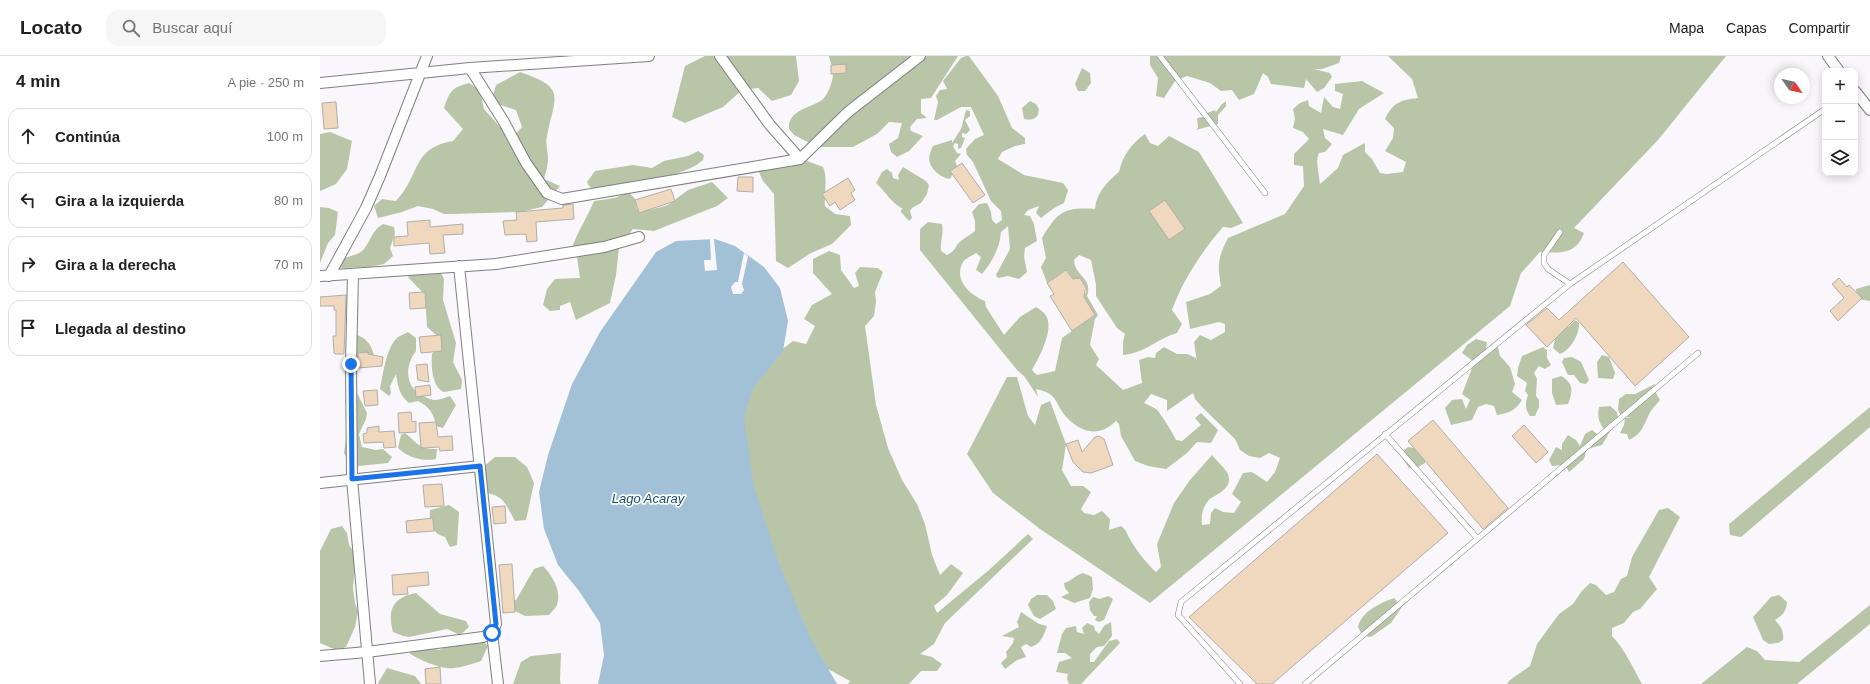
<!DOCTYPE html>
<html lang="es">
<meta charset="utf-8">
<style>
:root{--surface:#fff;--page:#f6f6f6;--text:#202124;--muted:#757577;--line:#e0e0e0}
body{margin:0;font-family:Arial,sans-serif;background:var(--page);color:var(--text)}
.controls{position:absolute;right:12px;top:12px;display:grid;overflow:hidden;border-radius:8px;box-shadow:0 2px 10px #0003}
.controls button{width:36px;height:36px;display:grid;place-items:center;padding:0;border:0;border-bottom:1px solid var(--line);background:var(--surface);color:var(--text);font:20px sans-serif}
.compass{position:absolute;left:1454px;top:12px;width:36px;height:36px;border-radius:50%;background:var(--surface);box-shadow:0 2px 10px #0003;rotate:124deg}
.stop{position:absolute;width:12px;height:12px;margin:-9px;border:3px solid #1a73e8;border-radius:50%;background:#fff}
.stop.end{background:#1a73e8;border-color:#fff;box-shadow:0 1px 4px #0008}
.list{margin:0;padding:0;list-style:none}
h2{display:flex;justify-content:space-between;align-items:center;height:52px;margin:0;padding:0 16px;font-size:17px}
h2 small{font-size:13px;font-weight:400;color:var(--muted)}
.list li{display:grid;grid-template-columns:26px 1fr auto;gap:12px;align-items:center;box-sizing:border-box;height:56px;margin:0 8px 8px;padding:0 8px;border:1px solid var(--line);border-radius:12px}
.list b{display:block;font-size:15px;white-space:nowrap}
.list em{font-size:13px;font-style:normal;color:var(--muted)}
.icon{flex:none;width:22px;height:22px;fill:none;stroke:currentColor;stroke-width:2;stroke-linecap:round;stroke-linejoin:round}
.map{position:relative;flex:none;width:1550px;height:628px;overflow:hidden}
header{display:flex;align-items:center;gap:24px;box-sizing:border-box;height:56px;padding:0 20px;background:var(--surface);border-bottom:1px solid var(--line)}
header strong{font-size:19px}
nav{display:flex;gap:22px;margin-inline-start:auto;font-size:14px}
.search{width:280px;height:36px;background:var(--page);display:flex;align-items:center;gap:10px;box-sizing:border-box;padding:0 14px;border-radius:12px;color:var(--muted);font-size:15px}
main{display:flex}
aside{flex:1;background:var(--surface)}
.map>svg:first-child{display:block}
.forest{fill:#b9c5a7}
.water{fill:#a3c1d6}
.pier{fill:#f9f7fb}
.building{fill:#efd8bd;stroke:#b1ada9}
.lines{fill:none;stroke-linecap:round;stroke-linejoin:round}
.lane-casing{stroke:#807e82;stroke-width:6}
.street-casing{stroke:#807e82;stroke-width:12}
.lane{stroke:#fff;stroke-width:5}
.street{stroke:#fff;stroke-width:10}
.route{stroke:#1a73e8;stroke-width:5}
.labels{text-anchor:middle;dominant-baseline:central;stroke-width:3.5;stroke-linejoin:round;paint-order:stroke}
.water-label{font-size:13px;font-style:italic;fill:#194d6b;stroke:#fff}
</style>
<header>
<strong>Locato</strong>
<div class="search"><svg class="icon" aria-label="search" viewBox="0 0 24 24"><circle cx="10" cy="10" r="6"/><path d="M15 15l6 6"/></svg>Buscar aquí</div>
<nav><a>Mapa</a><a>Capas</a><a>Compartir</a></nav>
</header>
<main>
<aside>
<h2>4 min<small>A pie · 250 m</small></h2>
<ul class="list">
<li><svg class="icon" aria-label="ahead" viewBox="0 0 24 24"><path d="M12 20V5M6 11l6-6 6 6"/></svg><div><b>Continúa</b></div><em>100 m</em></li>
<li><svg class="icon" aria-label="left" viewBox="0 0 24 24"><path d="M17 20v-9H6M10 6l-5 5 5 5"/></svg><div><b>Gira a la izquierda</b></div><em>80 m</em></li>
<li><svg class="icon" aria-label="right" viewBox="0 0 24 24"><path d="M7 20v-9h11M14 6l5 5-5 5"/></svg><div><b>Gira a la derecha</b></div><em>70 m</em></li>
<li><svg class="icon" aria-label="arrive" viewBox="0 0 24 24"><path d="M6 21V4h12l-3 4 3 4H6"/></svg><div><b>Llegada al destino</b></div></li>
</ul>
</aside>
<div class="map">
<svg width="1550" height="628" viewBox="0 0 1550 628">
<rect width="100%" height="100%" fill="#f9f7fb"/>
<path class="forest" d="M385,0H476L479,25L471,39L452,45L438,32L422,34L403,51L365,67L352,61L365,10Z
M509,0H638L611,42L601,43V57L607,62L597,63L590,71L591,75L603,80L589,95L577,101L571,96L569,88L578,82L582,67L569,66L557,78L533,91H497L474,79L469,73C467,54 491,52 502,44C508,39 514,23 513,15C512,10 510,5 509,0Z
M646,0H649L678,40L692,72L705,82V88L695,90L682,96L678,103L704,119L743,127L748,134L744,147L734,152L721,162L716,157L719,150L708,154L704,159L710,160L714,168L717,185L705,192L704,201L707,216L699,223L688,220L678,222L676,219L690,193L688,170L681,176C680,192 672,206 662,218L656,214L661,201L656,197C652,200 646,202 643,206C633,224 650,239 665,245L666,251L684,279L700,261L716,251C721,254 727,258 728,265C731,279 719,302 712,314L717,319L735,315L742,282L775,259L764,241L767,233L760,222L753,223L746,214L727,227L721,211L726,202L722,182C738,156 743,151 775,153C776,137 788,125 799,116C803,99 811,88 825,78L830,87L838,90L849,80L879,96L923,167L911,172L903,171C882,195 863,224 852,254L862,268L857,277C837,283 825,297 803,299V286L805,278L797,272L776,240V229L771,204L759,199L754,204C755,221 773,221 767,240L778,259L775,263L770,289L779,303L776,309L803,334L822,327L819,304L828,301L835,302L836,297L844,291L857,298H867L876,302L877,306L874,286L880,279L891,284L905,276V268L899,266L870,273L866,246L890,238L901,230C897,208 898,202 908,182L965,158L984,130L983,110L974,109V98L989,83L983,76L973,72L975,63L973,53L980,47L988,44L989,50L1001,57L1004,41L1013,51L1020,53L1023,38L1015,35V28L1042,25L1064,37L1039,53L1023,79L1003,73L1005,82L1012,88L1005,96L999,97C995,105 999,118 1000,128L1018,112L1023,99L1045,87V96L1052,103L1060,117L1067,118L1083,116L1086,106L1065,95L1073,82L1074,72L1065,63C1073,46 1081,44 1098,42L1092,23L1068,0H1406L1338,84L1254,172L1264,177C1256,199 1240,197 1220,196L1201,217L1190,250L830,547L720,473L673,437L647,398L687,321H697L708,360L715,369L721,349L730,345L746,388L742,414L751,430H763L771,436L761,453L764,457L774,459L782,455L790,463L789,474L801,470C807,474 806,477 810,483C816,494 826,507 836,516L841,511L837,488L854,447L870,424L892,399C896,404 905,412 908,418C914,435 892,439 888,445C882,453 881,460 882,469L890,468L891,457L895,452L903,456L914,457L921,446L912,438L923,417L932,416L947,426L955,416L960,402L949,397L940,402L929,400L920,394L915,383L883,352L875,343L873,337L847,355V344L831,338L824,347C828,349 833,351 836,353C840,356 854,379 856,384L862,385L881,369L875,362L881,357L898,374L891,387L877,386L867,397L846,413L828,410L815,405L801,380L799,368L796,365C778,383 758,376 743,357C738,350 736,341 728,337C725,335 720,334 716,333L718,341L704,320L697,314L600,194V173L608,166L622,168C624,178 620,185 621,195L627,199C637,194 635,189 641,185C646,181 650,179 655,175V165L652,156L659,148L667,147L671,156L672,164L676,168L682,164L681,155L671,145L653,106L647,99L646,93L655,83L664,79L651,51H641L617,64H614L618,46L616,40L620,34L627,33L623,25L641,2Z
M830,0H1021L1019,7L1002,13H994L1010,17L1012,21L1004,32L997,36L986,23L984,32L951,28L948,21L943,17L934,38L919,44L912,34L901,35L890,27L867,20L855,25L844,42L836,40L838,22L830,9Z
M762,12L770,17L771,27L765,35H758L755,28Z
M200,16C247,32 235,39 227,80C225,87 228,95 228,102C228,109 226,116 224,123L240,130L222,151L200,156L133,158H124L113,153L98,150L82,156L58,162L54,150L62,143L76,145C101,119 91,92 133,85L143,73L124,52C130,35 131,32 149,27L160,34L164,53L191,83L202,71L196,54L171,46L176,29Z
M710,45L716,48L719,53L718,59C714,64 711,64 704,63L702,52Z
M906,45V50L898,59V68L876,74L878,72L877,62L883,61L887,64V57L895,54L896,56L902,48Z
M646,54L650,55V60L645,64L650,74L646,78L642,77V81L645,82L641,92L638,93V88L635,87L633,90L637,97L641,98L635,105L637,110L630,123C621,122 610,113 609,103C609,99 611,94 613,90L632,84V87L641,73Z
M10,76L32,85L27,113L16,128L0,135V78Z
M378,95L384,99L383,104L375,110L338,126L276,135L269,130L267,126L275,115L313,109L332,112L344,105L368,100Z
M472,102L487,105L503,111C508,121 504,138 505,150L515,158L530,160L531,169L512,188L491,197L468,212L456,205L454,138L443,125L439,116L455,108Z
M583,111L606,125L609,129L607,138L601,147L592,152L590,155L592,162L589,165L581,156V154L583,153C571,147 566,136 556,127L562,116L567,113L572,117L573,122L579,124L578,119Z
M392,126L408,142L397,150L334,175L313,173L299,192L296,219L290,247L256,264L250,246L240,250V254L230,255L223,249L227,233L235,223L260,222L257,201L253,189C259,173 268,160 274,145L295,142L309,136L315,143L317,154H330L348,149L368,134Z
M0,151L9,152L18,156L15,179L8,187L0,207Z
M63,168L74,171L75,178L70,192L73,200L64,208L49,211L21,212L17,209C24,198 36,202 44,193C51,184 52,174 63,168Z
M509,195L520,199L521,214L534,232L539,230L535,217L540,211L558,212L563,216L555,236L556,246L554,260L545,270L556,349L568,392L582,424L597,448L605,468L612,499L620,519L631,508L643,517L627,539L614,550L617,557L669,514L708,478L713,483L625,567L614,588L600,598L612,601L622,608L617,615H601L589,628H528L530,625L508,613L485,588L468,563L421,385L428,319L473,285L486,288L495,270L484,263L492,249L512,238L493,217V203Z
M95,213L120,215L124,223L123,244L136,287L133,306L142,324L141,333L124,336C112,331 111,310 112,298L119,290L121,283L107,271L105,239L88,221Z
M1550,227V245L1537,243L1536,233L1550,229Z
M1255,264L1259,267C1260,277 1251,294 1240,298L1233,292L1236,278L1245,269L1248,271Z
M88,276L96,282V295C85,309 84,331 103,340C106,341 111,344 115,344C120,344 126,341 130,340L136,349L123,372L116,370C114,358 110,351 98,345L89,347C79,339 78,330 76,318L70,330L71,337L69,340L60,333C63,319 66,292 77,282C79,280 85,278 88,276Z
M34,278C45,281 52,288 54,300L45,304L35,303Z
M1156,283L1167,286L1165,298L1178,291L1180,300L1190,311L1195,328L1192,336L1202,344C1195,355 1189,357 1177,359L1174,350L1166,348L1158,351L1152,364L1131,369L1125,352L1132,344L1142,343L1146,353L1150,344L1142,338L1151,315L1153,305L1142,297L1147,289Z
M1223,291L1227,294V302L1231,309L1225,313L1219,310L1214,317L1217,323L1216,340L1219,344V351L1215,360H1210C1205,353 1205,348 1208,339L1205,335L1207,327L1197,320L1198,312L1202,300Z
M1282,299L1289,301L1295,317L1293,323L1278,322L1277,306Z
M1252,301L1261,306L1269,324L1266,328L1260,327L1254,319H1248L1242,306L1244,302Z
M1241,320C1254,327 1253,336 1248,348L1236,349L1232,337V323Z
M1335,328L1336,337L1340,344C1335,350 1329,356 1327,363C1322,373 1320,379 1309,384L1307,378L1300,377L1304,369L1305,362H1311L1301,360L1298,354L1299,343L1306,338H1315Z
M31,336L37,337L47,357L46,363L39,378L42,391L56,394L63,393L72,401L68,407L38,410L29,407L24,397L29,362L25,345Z
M1290,350L1297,356L1298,362L1282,389L1267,393L1264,403L1249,416L1245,409L1232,410L1229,404L1236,391L1242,394V388L1248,379L1256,384L1260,390L1265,378L1272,374L1281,381L1286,375C1279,368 1277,361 1279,351Z
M1550,351V371L1421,481L1410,479L1409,468Z
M85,377C99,388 98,393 117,393L116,403C103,406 87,401 78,392L81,379Z
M1088,391L1094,392L1105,402V407L1095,413L1089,412L1083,403L1084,394Z
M175,401H195L207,411L214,427L206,464L195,465C183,443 184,440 159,435L155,426L161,413Z
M129,449L139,456L137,489L130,491L125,481C112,477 109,468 110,454Z
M1348,452L1360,461L1329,521L1337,533L1320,553L1313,556L1304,567L1292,572V580C1305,593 1313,612 1322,628H1187L1190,624L1210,610L1217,588L1239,558L1253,548L1261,536L1270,527L1276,529L1286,539L1294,536L1301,523L1307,520L1312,501L1339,454Z
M22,470L27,477L29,489L36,499L33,532L35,547L38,556L35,571L26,591L16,594L0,587V495L11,473Z
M223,510C232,519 242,535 237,549C235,553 231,556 229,559L205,560L195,555L193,545L196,544L214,513Z
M763,517L772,521L773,533L770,542L754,547L741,541L749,537L745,532L744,527C752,525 755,519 763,517Z
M96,537L120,558L146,565L149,571L140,579L127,573L89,581L83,580L73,576C67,554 73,541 96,537Z
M717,539H727L733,545L736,553L720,563L714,560L708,549L711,543Z
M1459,539L1467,546C1466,556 1463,559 1455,564C1461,571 1464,574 1463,584L1458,587L1449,588L1443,584L1433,561L1451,541Z
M788,540L793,543L784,564L779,566L775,564L777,560H774L770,554L769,546L773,541L780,543Z
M1074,542L1082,551L1071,567L1051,581L1042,579L1038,571C1041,556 1060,547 1074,542Z
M1550,549V568L1477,628H1381L1427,591L1437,595L1445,604L1479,606Z
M701,556L719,568L727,570C724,579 721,588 711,591L706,588L701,591L706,601L697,604L685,613L681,607L687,601L686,596L693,587L694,582L682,580L699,571L697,566Z
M791,566L792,580L784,590L777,591L770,598V606H774L789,585L797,583L800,587L761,628H749L747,623L748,618L736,616L739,606L752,602L745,597H737L742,578L746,572L756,570L757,576L764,578L762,572L767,567L774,570L775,574L779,578L784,570Z
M158,580L168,590L161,605C152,608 143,611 134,612C122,614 99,604 89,597L94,593L106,591L119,594L143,584Z
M241,597L240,625L241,628H193L201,606L211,600Z
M67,612L95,620L101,628H59L58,627Z"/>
<path class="water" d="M395,183L415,190L444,211L460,232L468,265L463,295L433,332L424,361L434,431L458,505L491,583L517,628H278L284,599L280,567L259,535L238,509L224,473L219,436L228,399L252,328L280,276L336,196L356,185Z"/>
<path class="pier" d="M390,183H394L397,214L385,215L384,204H391Z
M424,197L428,200L422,228L424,234L421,238H413L411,231L415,226H418Z"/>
<path class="building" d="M526,8V17L511,18V9Z
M16,46L18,72L4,73L2,47Z
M642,107L665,139L653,147L630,115Z
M418,121H433V136L417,135Z
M528,122L535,134L531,137L535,144L520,154L515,146L510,150L502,138Z
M351,133L355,145L319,157L315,144Z
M845,144L865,173L849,184L829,155Z
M253,148L254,163L216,166L217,185L207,186L206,178L185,179L183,165L197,164L196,156L243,152V149Z
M110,164V171L143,168V178L123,179L125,197L110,198L109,187L74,190V181L88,180L87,166Z
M1303,206L1369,281L1315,330L1256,262L1227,291L1206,269L1227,252L1239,264Z
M746,214L753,223L760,222L767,233L765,234L764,241L775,259L752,275L730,240L734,238L727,227Z
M1519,222L1527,231L1529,229L1542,242L1518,265L1510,255L1524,242L1512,228Z
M105,236L106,252L90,253L89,237Z
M26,239L24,298H16L14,297L13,280H16V254H14V250H0V241Z
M121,279L122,295L101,297L99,281Z
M48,296V298L63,301L62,310L38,312V297Z
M107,308L109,326L98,324L96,309Z
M110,329L111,339L96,341L95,331Z
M57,334L58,349L45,350L43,335Z
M91,356L92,366L96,365V376L79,377L78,357Z
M1113,364L1188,452L1163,473L1088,385Z
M116,366L118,381L132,380L133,394L120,395L119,391L101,392L99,367Z
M1204,369L1228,396L1216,407L1192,380Z
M59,370V376L74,375L76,391L64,392L63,386L44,387L43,378L47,377V372Z
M779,380L784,383L793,409L771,417L763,416L753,406L746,388L758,384L762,396L775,381Z
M1057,398L1128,477L952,628H937L869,561Z
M122,428L124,450L105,451L103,429Z
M185,450L186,467L174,468L172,451Z
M113,462L114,475L87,477L86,465Z
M192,508L195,556L183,557L179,509Z
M108,516L109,529L87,531L88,538L73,539L72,519Z
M120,611L121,628H106L105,613Z"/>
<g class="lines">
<defs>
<path id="lane" d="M840,0L945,137
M1240,176L1224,199V207L1228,213L1250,228
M1065,378L1157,482
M920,628L858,559L861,546L1250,228L1505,53
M985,628L1378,297"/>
<path id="street" d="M400,0L450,69L480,103
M1508,0L1519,15
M150,12L184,66L206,107L227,137L242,143L480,103L528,56L600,0
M0,27L150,12L329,0
M1535,35L1550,54
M33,218L31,308L32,423L50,628
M0,220L176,208L284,191L319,181
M9,220L46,152L60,120L107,0
M0,427L160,410
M172,577L178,628
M0,600L47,596L163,581L172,577L176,568L139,210"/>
</defs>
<use href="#lane" class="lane-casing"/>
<use href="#street" class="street-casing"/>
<use href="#lane" class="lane"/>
<use href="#street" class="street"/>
</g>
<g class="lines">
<path class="route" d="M31,308L32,423L160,410L176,568L172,577"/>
</g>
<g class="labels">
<g class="water-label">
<text x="328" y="442">Lago Acaray</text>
</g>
</g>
</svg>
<div class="controls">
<button>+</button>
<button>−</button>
<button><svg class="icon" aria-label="layers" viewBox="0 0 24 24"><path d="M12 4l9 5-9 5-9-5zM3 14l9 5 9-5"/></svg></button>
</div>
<svg class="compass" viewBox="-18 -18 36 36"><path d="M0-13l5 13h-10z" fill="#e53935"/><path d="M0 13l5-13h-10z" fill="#757577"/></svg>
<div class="stop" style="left:172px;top:577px"></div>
<div class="stop end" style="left:31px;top:308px"></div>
</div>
</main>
